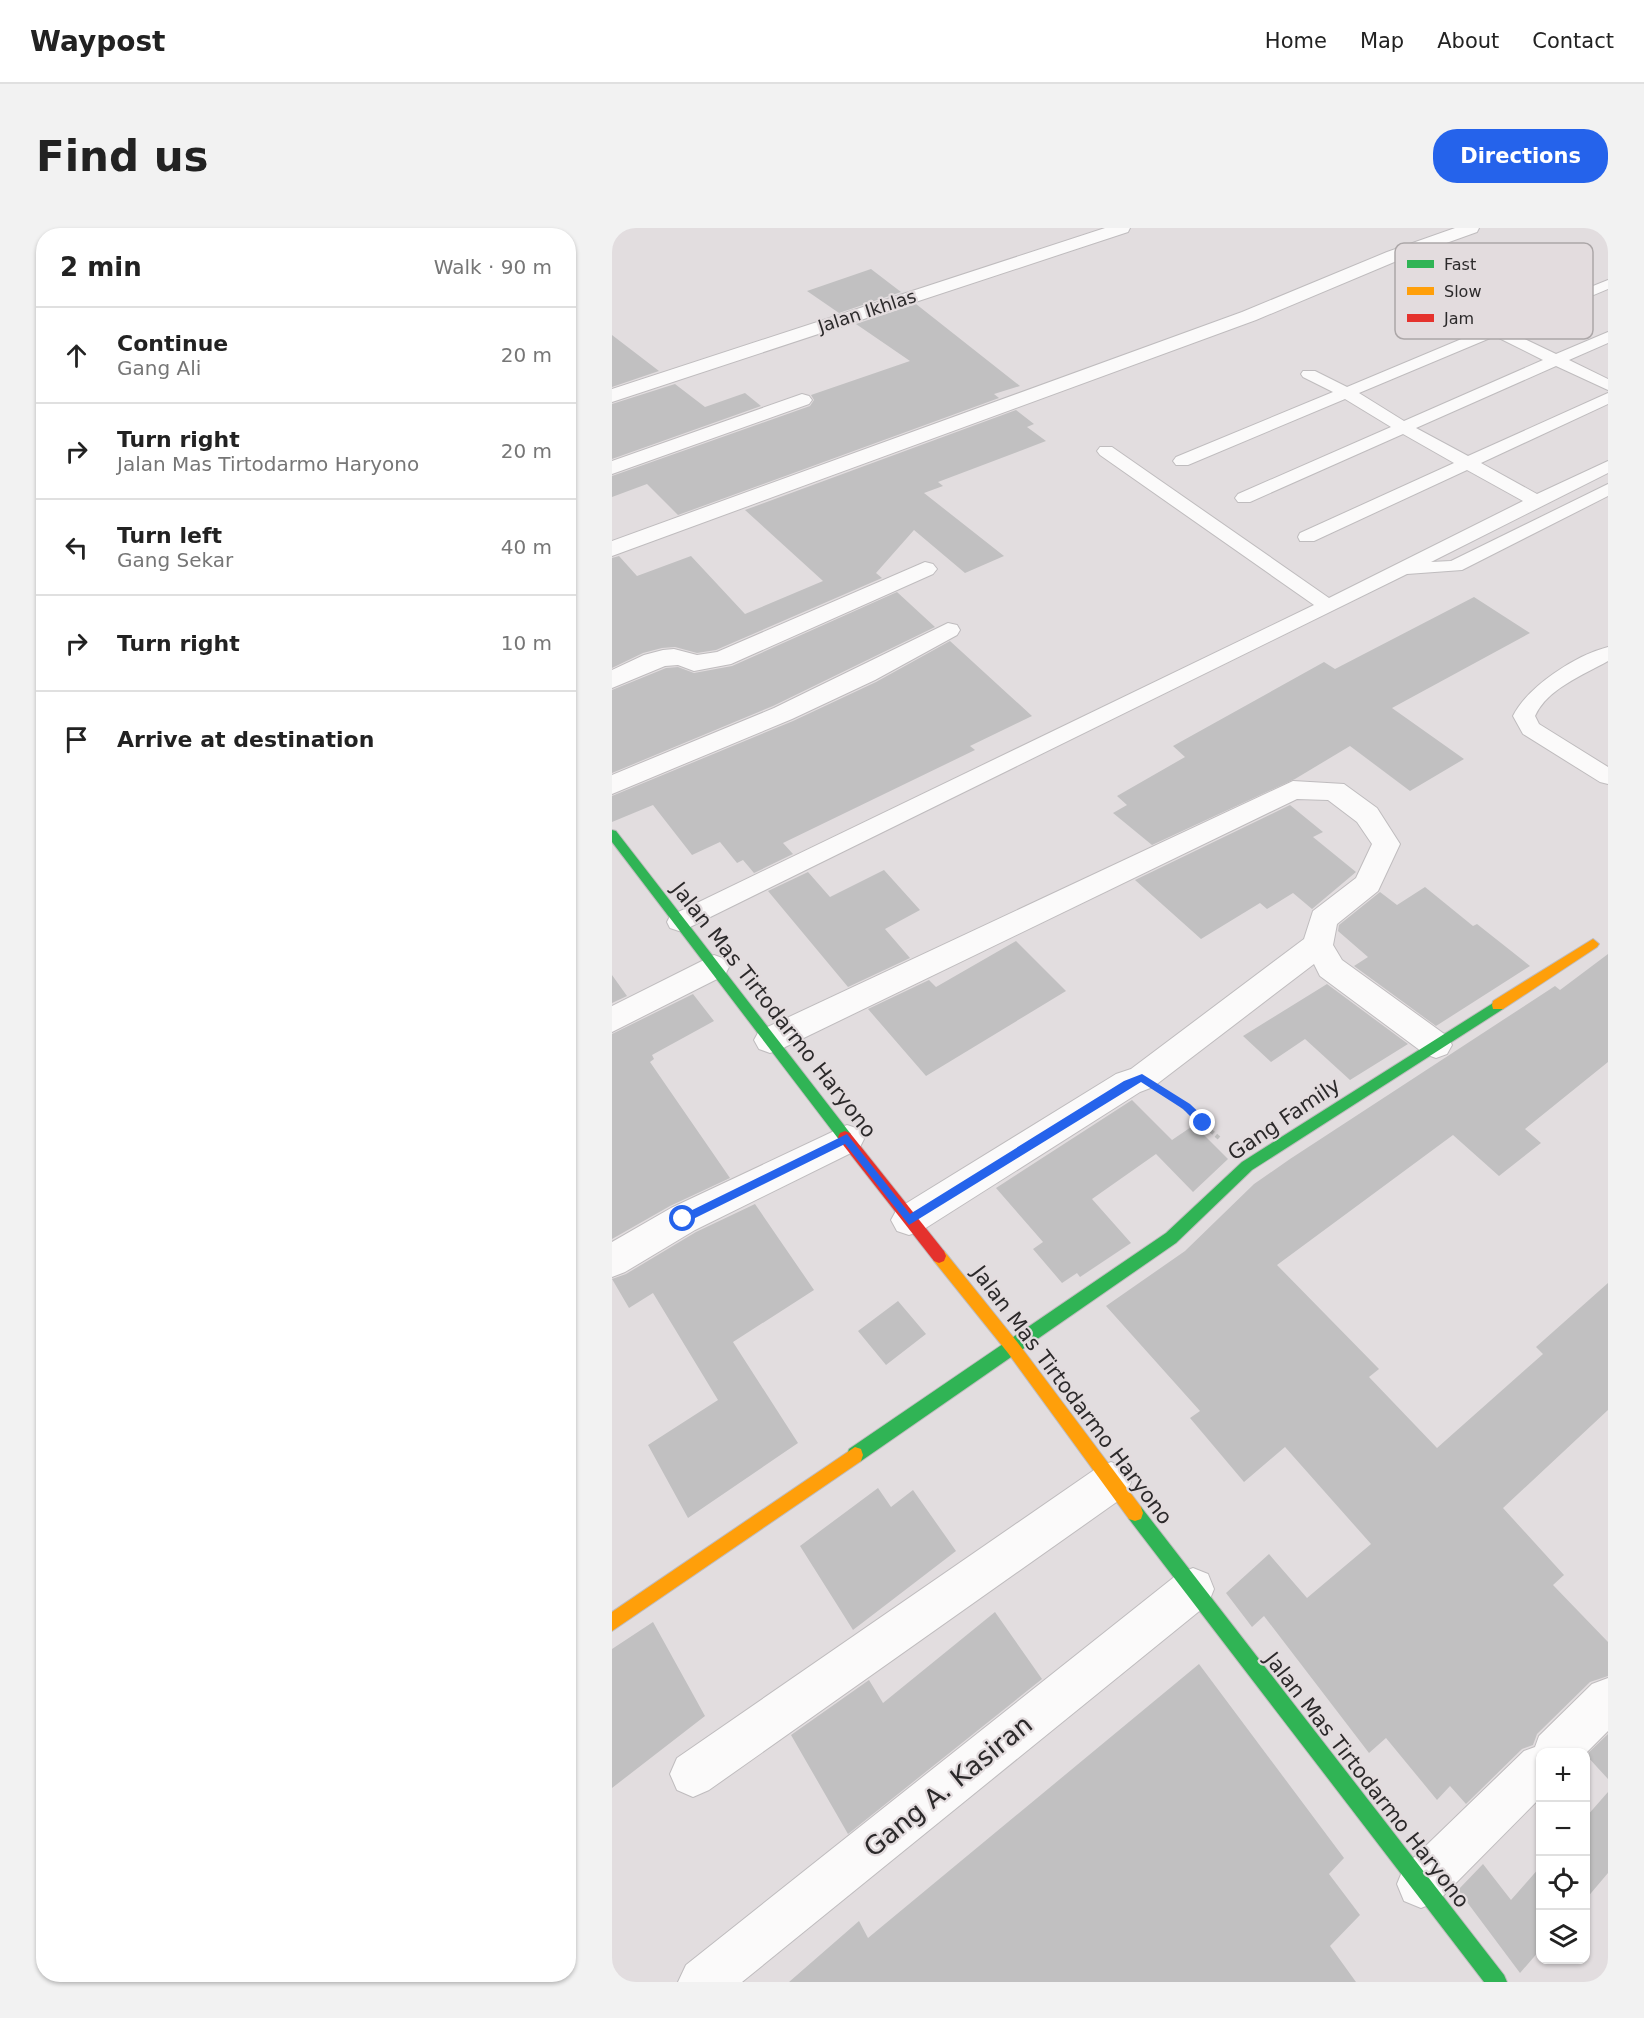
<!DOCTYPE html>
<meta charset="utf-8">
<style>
:root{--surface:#fff;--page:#f2f2f2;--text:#222;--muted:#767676;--line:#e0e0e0;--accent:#2563eb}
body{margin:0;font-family:"DejaVu Sans",sans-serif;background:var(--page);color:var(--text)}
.controls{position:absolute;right:18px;bottom:18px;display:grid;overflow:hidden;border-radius:12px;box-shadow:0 2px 4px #0004}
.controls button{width:54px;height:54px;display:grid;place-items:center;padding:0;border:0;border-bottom:2px solid var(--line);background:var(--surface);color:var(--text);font:30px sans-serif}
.stop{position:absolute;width:18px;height:18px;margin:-14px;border:4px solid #2563eb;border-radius:50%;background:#fff}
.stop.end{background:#2563eb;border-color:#fff;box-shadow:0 2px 6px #0008}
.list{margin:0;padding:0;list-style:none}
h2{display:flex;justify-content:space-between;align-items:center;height:78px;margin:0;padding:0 24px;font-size:26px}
h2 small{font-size:20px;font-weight:400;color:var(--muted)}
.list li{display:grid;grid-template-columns:39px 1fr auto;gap:18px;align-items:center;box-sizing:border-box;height:96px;padding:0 24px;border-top:2px solid var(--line)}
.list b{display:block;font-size:22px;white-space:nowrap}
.list p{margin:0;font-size:20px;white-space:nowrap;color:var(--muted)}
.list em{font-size:20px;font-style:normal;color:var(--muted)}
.icon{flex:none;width:33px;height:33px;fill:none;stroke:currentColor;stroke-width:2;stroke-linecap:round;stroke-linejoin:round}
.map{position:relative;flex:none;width:996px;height:1754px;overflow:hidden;border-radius:24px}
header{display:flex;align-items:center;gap:36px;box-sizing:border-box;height:84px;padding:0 30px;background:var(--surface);border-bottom:2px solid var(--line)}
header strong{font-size:28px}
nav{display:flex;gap:33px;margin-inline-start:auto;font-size:21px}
.intro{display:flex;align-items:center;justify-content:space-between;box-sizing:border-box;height:144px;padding:0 36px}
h1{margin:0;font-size:42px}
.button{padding:15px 27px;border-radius:24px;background:var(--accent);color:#fff;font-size:21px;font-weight:700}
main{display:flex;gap:36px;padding:0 36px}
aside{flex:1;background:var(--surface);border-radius:24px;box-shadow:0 2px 4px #0004}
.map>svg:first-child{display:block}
.building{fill:#c1c0c1}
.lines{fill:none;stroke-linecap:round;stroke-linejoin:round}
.lane-casing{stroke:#bfbcbe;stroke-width:2}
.street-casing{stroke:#bfbcbe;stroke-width:2}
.fast-casing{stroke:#bfbcbe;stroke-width:2}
.slow-casing{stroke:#bfbcbe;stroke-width:2}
.jam-casing{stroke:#bfbcbe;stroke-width:2}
.path{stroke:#c0bfbf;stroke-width:4;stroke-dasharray:6 3;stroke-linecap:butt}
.lane{fill:#fbfafa;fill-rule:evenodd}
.street{fill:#fbfafa;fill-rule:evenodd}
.fast{fill:#30b455;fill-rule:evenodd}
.slow{fill:#ff9f0a;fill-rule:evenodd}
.jam{fill:#e5322d;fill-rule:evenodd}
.route{fill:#2563eb}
.labels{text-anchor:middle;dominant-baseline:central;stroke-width:4.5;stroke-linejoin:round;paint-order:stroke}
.far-street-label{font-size:18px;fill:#2c2a2b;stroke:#e3dcde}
.street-label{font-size:21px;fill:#2c2a2b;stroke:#e3dcde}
.near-street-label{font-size:26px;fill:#2c2a2b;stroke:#e3dcde}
.key{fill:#e3dcde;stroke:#aca7a8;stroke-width:1.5}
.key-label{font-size:16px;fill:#2c2a2b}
</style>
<header>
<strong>Waypost</strong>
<nav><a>Home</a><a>Map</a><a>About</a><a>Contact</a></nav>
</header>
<div class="intro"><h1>Find us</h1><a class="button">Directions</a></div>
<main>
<aside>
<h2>2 min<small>Walk · 90 m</small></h2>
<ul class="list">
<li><svg class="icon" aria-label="ahead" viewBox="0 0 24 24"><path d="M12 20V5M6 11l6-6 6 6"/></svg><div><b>Continue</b><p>Gang Ali</p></div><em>20 m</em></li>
<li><svg class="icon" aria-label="right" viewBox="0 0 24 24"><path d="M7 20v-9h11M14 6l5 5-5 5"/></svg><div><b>Turn right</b><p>Jalan Mas Tirtodarmo Haryono</p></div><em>20 m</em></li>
<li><svg class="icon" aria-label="left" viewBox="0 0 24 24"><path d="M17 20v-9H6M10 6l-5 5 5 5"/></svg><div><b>Turn left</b><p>Gang Sekar</p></div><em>40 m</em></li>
<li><svg class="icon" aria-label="right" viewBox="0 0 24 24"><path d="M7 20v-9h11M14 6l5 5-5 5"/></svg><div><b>Turn right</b></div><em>10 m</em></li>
<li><svg class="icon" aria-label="arrive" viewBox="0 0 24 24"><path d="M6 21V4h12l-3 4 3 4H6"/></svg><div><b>Arrive at destination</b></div></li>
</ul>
</aside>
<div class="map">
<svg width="996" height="1754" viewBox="0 0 996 1754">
<rect width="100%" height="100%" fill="#e2dddf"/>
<path class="building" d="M259,41L289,64L227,85L195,63Z
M304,76L408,158L382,166L387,170L66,287L35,256L0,269V248L198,178L202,172L199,167L298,133L244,96Z
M0,107L47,143L0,159Z
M63,156L93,179L133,165L149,178L0,231V176Z
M404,182L422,196L415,199L434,213L326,254L331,258L312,265L392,328L353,345L302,302L264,345L270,350L104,422L85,425L63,419L50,420L31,425L0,440V330L7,328L25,348L79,328L133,386L211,353L133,282Z
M285,364L323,399L161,478L0,545V462L54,440L66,439L82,445L120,438Z
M862,369L918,405L780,480L852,531L798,563L738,518L683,551L540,617L501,585L515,577L505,568L573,529L561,518L712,434L723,441Z
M338,413L420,488L358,518L363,522L171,615L181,626L142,645L131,632L125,635L108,614L80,627L41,577L0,594V568L181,493L264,454Z
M678,577L711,604L701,609L744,644L700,681L681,665L655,681L648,675L589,711L523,652Z
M272,642L308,682L273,701L298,730L236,759L156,663L196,644L218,669Z
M813,659L861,698L865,696L918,738L824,798L742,738L756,729L726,703L727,697L768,664L785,677Z
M404,713L454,763L314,848L256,781L317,752L324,759Z
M996,726V834L913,901L929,915L887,948L841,907L665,1037L767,1141L757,1149L825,1220L931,1126L924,1119L996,1055V1182L891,1280L952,1347L941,1357L996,1414V1448L978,1454L925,1506L921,1517L910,1521L854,1576L838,1558L825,1572L774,1510L757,1525L652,1388L640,1399L614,1365L657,1326L695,1370L759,1316L673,1219L632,1254L578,1190L588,1183L494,1078L573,1023L642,956L678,931L943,758L948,762Z
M0,747L15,768L0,775Z
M715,756L796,816L738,852L693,811L659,834L631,808Z
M81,766L102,793L40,827L42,831L38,834L118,950L58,978L0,1011V806Z
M520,872L560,912L582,897L616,931L581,964L544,926L480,971L519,1015L468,1049L465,1045L450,1055L421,1021L431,1014L384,960Z
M143,976L202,1062L121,1114L186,1215L76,1290L36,1217L106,1172L41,1065L17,1080L0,1051L14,1046L84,1004Z
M286,1073L314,1106L274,1137L246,1103Z
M266,1260L279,1279L301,1262L344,1323L241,1402L188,1318Z
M383,1384L430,1451L236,1606L179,1507L257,1452L271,1475Z
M41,1394L93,1488L0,1560V1421Z
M587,1436L732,1630L717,1646L748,1687L718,1718L744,1754H177L247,1693L256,1710Z
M996,1506V1551L974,1527Z
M996,1564V1645L974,1671V1589Z
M871,1636L899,1672L928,1639V1722L908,1745L846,1662Z"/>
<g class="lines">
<defs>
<path id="lane" d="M996,52V61L896,103L944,126L996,104V115L957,132L996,151V162L944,138L804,200L856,228L996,165V176L869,235L925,266L996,233V245L819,334L839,333L996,256V268L850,342L795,346L76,700L67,703L58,700L55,694L58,688L702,377L488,227L485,223L488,219H500L717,370L911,273L855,242L702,313H688L686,309L688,305L842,235L791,206L638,274H626L623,270L626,266L779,199L733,171L576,237H564L561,233L564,229L721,164L691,149L689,146L691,143H703L735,159L871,102L844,89L841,86L844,83H854L884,97ZM883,108L931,132L792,193L747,165Z
M996,419V433C971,447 935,461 923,488L927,496L996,539V556L988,554L911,506L901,488C916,458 964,427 996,419Z"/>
<path id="street" d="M493,0H518L516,4L0,174V161Z
M843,0H867L865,4L787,32L644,92L0,328V313L630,84L775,24Z
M190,166L197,168L200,172L197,176L0,246V233Z
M313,334L321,336L325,341L321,346L119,436L82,443L66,437L53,438L0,460V442L32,427L51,422L62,421L85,427L105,424Z
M336,395L345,397L348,402L345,407L263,452L180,491L0,566V547L162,480Z
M681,553L732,556L765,580L788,616L766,663L725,696L721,717L730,732L835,808L840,817L835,826L824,830L813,826L708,748L702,736L541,859L528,864L309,1003L297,1007L285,1003L279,992L285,981L504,846L519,841L692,711L701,683L744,650L760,616L745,594L716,572L685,571L169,821L158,825L147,821L142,812L147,803Z
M102,727L113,731L117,739L113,747L0,804V778Z
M235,897L247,901L252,911L247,921L83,1002L13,1044L0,1049V1014L59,980Z
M499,1234L513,1240L519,1254L513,1268L97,1562L81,1569L65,1562L58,1546L65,1530L485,1240Z
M581,1340L596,1346L602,1361L596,1376L130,1754H66L74,1737L566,1346Z
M996,1450V1503L974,1525L928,1524V1570L826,1673L809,1680L792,1673L785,1656L792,1639L912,1523L923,1519L927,1508L980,1456Z"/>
<path id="fast" d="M0,602L4,603L238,905L240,909L238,913L233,915L228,913L0,614Z
M886,772L891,773L892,777L891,781L640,942L564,1015L249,1233L243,1235L237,1233L235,1227L237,1221L554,1005L630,934Z
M523,1277L529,1279L892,1747L895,1754H872L517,1291L515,1285L517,1279Z"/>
<path id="slow" d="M981,711L987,716L985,719L891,781H881L880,777L881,773Z
M327,1021L332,1023L406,1115L529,1279L531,1285L529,1291L523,1293L517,1291L396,1125L322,1033L320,1028L322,1023Z
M243,1219L249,1221L251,1227L249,1233L0,1403V1384Z"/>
<path id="jam" d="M233,903L238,905L332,1023L334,1028L332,1033L327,1035L322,1033L228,913L226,909L228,905Z"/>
</defs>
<use href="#lane" class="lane-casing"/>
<use href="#street" class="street-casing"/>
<use href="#fast" class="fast-casing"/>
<use href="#slow" class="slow-casing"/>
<use href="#jam" class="jam-casing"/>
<path class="path" d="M563,872L607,910"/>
<use href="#lane" class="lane"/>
<use href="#street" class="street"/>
<use href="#fast" class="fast"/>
<use href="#slow" class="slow"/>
<use href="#jam" class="jam"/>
</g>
<path class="route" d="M530,846L578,876L595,892V898H588L571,881L529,854L297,997L233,916L75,994L71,995L66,991L68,988L235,906L298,986L512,853Z"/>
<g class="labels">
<g class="far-street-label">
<text transform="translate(255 83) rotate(-18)">Jalan Ikhlas</text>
</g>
<g class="street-label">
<text transform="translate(162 782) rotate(52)">Jalan Mas Tirtodarmo Haryono</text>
<text transform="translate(672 891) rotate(-34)">Gang Family</text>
<text transform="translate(460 1167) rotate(53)">Jalan Mas Tirtodarmo Haryono</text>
<text transform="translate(755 1552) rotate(52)">Jalan Mas Tirtodarmo Haryono</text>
</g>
<g class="near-street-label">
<text transform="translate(336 1558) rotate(-39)">Gang A. Kasiran</text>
</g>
</g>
<rect x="783" y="15" width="198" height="96" rx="9" class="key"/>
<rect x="795" y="32" width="27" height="8" fill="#30b455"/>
<rect x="795" y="59" width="27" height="8" fill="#ff9f0a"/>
<rect x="795" y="86" width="27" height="8" fill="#e5322d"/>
<g class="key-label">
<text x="832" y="42">Fast</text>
<text x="832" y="69">Slow</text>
<text x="832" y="96">Jam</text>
</g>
</svg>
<div class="controls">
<button>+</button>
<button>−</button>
<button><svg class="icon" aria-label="locate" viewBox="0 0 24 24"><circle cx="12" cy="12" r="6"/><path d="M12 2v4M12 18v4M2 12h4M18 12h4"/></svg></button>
<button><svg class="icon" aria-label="layers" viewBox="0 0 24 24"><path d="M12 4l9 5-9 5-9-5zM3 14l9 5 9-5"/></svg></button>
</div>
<div class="stop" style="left:71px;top:991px"></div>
<div class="stop end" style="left:591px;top:895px"></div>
</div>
</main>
